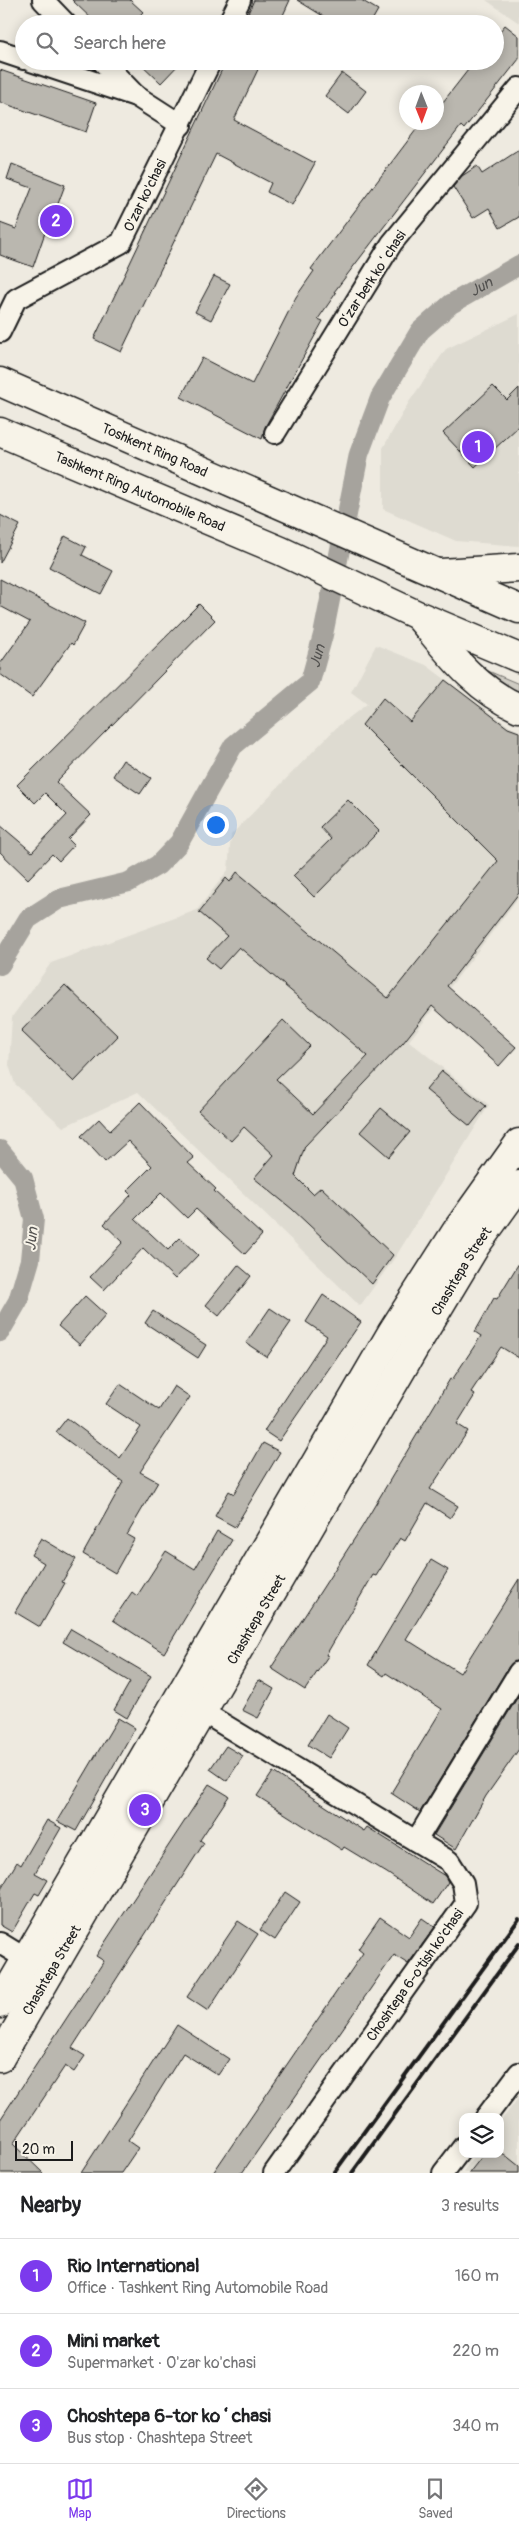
<!DOCTYPE html>
<meta charset="utf-8">
<style>
:root{--surface:#fff;--page:#f2f2f2;--text:#202124;--muted:#757577;--line:#e0e0e0;--accent:#7c3aed}
body{margin:0;font-family:Pangolin,sans-serif;background:var(--page);color:var(--text)}
.controls{position:absolute;right:15px;bottom:15px;display:grid;overflow:hidden;border-radius:10px;box-shadow:0 2px 12px #0003}
.controls button{width:45px;height:45px;display:grid;place-items:center;padding:0;border:0;border-bottom:1px solid var(--line);background:var(--surface);color:var(--text);font:25px sans-serif}
.compass{position:absolute;left:399px;top:85px;width:45px;height:45px;border-radius:50%;background:var(--surface);box-shadow:0 2px 12px #0003;rotate:179deg}
.scale{position:absolute;left:15px;bottom:12px;width:58px;box-sizing:border-box;padding-left:5px;border:2px solid #1c1c1c;border-top:0;font-size:14px;line-height:18px;white-space:nowrap;color:#1c1c1c;-webkit-text-stroke:4px #f7f3e8;paint-order:stroke}
.you{position:absolute;left:215px;top:824px;width:18px;height:18px;margin:-12px;border:4px solid #fff;border-radius:50%;background:#1a73e8;box-shadow:0 0 0 8px #1a73e833}
.badge{display:grid;place-items:center;width:32px;height:32px;border-radius:50%;background:var(--accent);color:#fff;font-size:16px;font-weight:700}
.pin{position:absolute;translate:-50% -50%;border:2px solid #fff;box-shadow:0 1px 5px #0006}
.list{margin:0;padding:0;list-style:none}
h2{display:flex;justify-content:space-between;align-items:center;height:65px;margin:0;padding:0 20px;font-size:21px}
h2 small{font-size:16px;font-weight:400;color:var(--muted)}
.list li{display:grid;grid-template-columns:32px 1fr auto;gap:15px;align-items:center;box-sizing:border-box;height:75px;padding:0 20px;border-top:1px solid var(--line)}
.list b{display:block;font-size:19px;white-space:nowrap}
.list p{margin:0;font-size:16px;white-space:nowrap;color:var(--muted)}
.list em{font-size:16px;font-style:normal;color:var(--muted)}
.icon{flex:none;width:28px;height:28px;fill:none;stroke:currentColor;stroke-width:2;stroke-linecap:round;stroke-linejoin:round}
.map{position:relative;flex:none;width:519px;height:2173px;overflow:hidden}
.search{position:absolute;background:var(--surface);box-shadow:0 2px 12px #0003;left:15px;right:15px;top:15px;height:55px;display:flex;align-items:center;gap:12px;box-sizing:border-box;padding:0 18px;border-radius:28px;color:var(--muted);font-size:19px}
.sheet{height:290px;background:var(--surface)}
nav{display:flex;justify-content:space-around;align-items:center;box-sizing:border-box;height:70px;border-top:1px solid var(--line);background:var(--surface);font-size:14px;color:var(--muted)}
nav a{display:grid;justify-items:center;gap:2px}
nav .on{color:var(--accent)}
.map>svg:first-child{display:block}
.built{fill:#dedbd1}
.green{fill:#cfccc3;stroke:#767470}
.lines{fill:none;stroke-linecap:round;stroke-linejoin:round}
.canal{stroke:#a6a39d;stroke-width:20}
.building{fill:#bab7af;stroke:#1c1c1c}
.street-casing{stroke:#1c1c1c;stroke-width:24}
.primary-casing{stroke:#1c1c1c;stroke-width:31}
.highway-casing{stroke:#1c1c1c;stroke-width:31}
.street{stroke:#f7f3e8;stroke-width:20}
.primary{stroke:#f7f3e8;stroke-width:28}
.highway{stroke:#f7f3e8;stroke-width:28}
.rail{stroke:#1c1c1c;stroke-width:4}
.labels{text-anchor:middle;dominant-baseline:central;stroke-width:4;stroke-linejoin:round;paint-order:stroke}
.street-label{font-size:14px;fill:#1c1c1c;stroke:#f7f3e8}
.water-label{font-size:15px;font-style:italic;fill:#535250;stroke:#f7f3e8}
</style>
<div class="map">
<svg width="519" height="2173" viewBox="0 0 519 2173">
<rect width="100%" height="100%" fill="#eeeae0"/>
<filter id="ink" filterUnits="userSpaceOnUse"><feTurbulence type="fractalNoise" baseFrequency=".02" numOctaves="2"/><feDisplacementMap in="SourceGraphic" scale="10" xChannelSelector="R" yChannelSelector="G"/><feConvolveMatrix kernelMatrix="1 2 1 2 8 2 1 2 1" color-interpolation-filters="sRGB"/></filter>
<g filter="url(#ink)">
<path class="built" d="M486,0H519V23Z
M519,314V546L456,541L383,509V448L409,402L446,349Z
M376,645L426,665L510,727L519,731V897L409,1041L489,1105L396,1256L360,1306L138,1092L63,1127L15,1084L9,1065L12,1017L51,963L197,910L228,870L231,835L337,727L367,704L351,692Z
M519,2097V2173H462L476,2154H500V2122Z"/>
<path class="green" d="M474,665L519,684V693L503,686Z"/>
<g class="lines">
<g class="canal">
<path id="s1" d="M0,965L28,919L59,899L129,882L158,865L179,843L233,746L310,682L323,635L359,454L380,398L420,331L451,304L519,265"/>
<path d="M0,1150L23,1178L34,1219L30,1260L18,1301L0,1332"/>
</g>
</g>
<path class="building" d="M72,0H130L143,12L131,24H97Z
M254,0H290L279,24H243Z
M297,0H361L378,10L370,24H336Z
M505,25L519,36V59L464,129L461,126L334,292L336,293L318,319L323,321L265,427L262,439L181,397L202,358L252,384L296,297L314,271L311,269L422,122H436V111L475,61H495V37Z
M138,61H182L161,83Z
M226,61H262L234,120L315,163L292,205L267,192L271,183L216,154L121,352L94,339Z
M0,70L96,103L86,132L0,102Z
M342,73L366,91L349,114L325,96Z
M519,150V217L500,228L489,208L473,218L453,187L462,176L477,166L482,174Z
M12,164L65,185L49,228L47,227L33,267L0,255V223L16,229L32,188L7,179Z
M214,276L230,284L211,320L195,312Z
M493,386L507,400L519,388V426L475,467L443,433Z
M0,515L20,525L0,563Z
M65,536L86,547L82,555L113,571L101,594L49,567Z
M0,579L85,623L73,645L71,643L32,697L0,674V664L30,622L0,606Z
M199,604L215,620L56,782L91,815L68,839L74,845L59,861L52,854L28,879L0,852V825L32,852L67,815L45,793L35,803L17,785Z
M445,680L508,728L519,732V893L447,986L516,1047L499,1066L432,1006L403,1043L305,1146L295,1176L313,1194L321,1187L393,1255L372,1284L292,1209L254,1178L274,1155L244,1127L231,1141L198,1111L283,1020L310,1046L276,1079L313,1114L368,1056L239,947L219,969L206,958L227,936L199,912L226,878L230,882L237,872L388,998L498,861L362,725L383,698L410,722Z
M123,760L151,778L140,794L113,776Z
M348,800L379,831L314,897L293,876L331,839L320,827Z
M65,985L118,1036L74,1082L21,1031Z
M442,1071L486,1106L470,1126L426,1090Z
M140,1102L194,1158L188,1163L216,1189L214,1191L262,1235L245,1254L196,1209L187,1218L161,1193L135,1219L168,1250L180,1238L198,1255L175,1279L143,1248L104,1290L90,1277L123,1242L104,1224L131,1195L127,1191L152,1166L128,1141L105,1162L81,1136L99,1119L110,1131Z
M381,1108L410,1132L389,1157L360,1132Z
M519,1263V1358L501,1347L471,1392L475,1395L457,1424L468,1431L430,1489L458,1506L450,1518L427,1503L405,1541L400,1538L376,1576L373,1575L326,1655L328,1656L305,1690L271,1668L362,1527L450,1379L452,1380L481,1336L475,1332L494,1298L497,1299Z
M238,1265L251,1276L219,1316L206,1305Z
M323,1295L361,1322L279,1441L264,1431L327,1336L306,1322Z
M85,1296L106,1315L80,1345L58,1326Z
M270,1308L291,1322L267,1357L246,1343Z
M153,1311L206,1345L198,1358L145,1323Z
M120,1384L159,1410L174,1386L190,1397L140,1472L158,1482L127,1535L134,1539L115,1573L83,1554L123,1482L56,1432L67,1418L120,1458L141,1427L106,1404Z
M263,1443L280,1452L235,1527L215,1516L229,1491L234,1494Z
M217,1531L232,1540L164,1653L113,1620L132,1592L137,1596L166,1551L195,1569Z
M41,1538L76,1559L62,1582L65,1583L40,1627L15,1612L44,1563L31,1555Z
M431,1560L448,1570L406,1639L460,1673L519,1579V1660L509,1666L420,1812L391,1793L442,1709L386,1673L384,1676L368,1665Z
M71,1629L151,1676L127,1718L114,1710L130,1682L63,1642Z
M259,1680L274,1689L258,1718L242,1710Z
M519,1695V1749L486,1796L456,1849L434,1835Z
M327,1714L348,1728L329,1758L308,1745Z
M118,1718L135,1728L76,1831L57,1821Z
M226,1746L243,1756L227,1781L210,1769Z
M273,1772L364,1831L367,1827L445,1876L448,1882L433,1904L387,1873L344,1847L342,1850L257,1796Z
M209,1784L229,1796L200,1840L204,1843L72,2048L85,2056L74,2072L65,2066L13,2144L43,2173H0V2120L104,1961L96,1956Z
M47,1820L61,1828L35,1873L48,1880L39,1895L35,1893L12,1932L0,1925V1891L17,1862L21,1865Z
M285,1892L300,1902L275,1940L260,1930Z
M380,1917L409,1937L422,1918L435,1927L408,1964L394,1955L242,2173H213L363,1953L358,1949Z
M238,1921L258,1934L208,2011L187,1997Z
M177,2025L229,2059L218,2075L183,2053L128,2141L138,2148L121,2173H81Z
M484,2154H504L519,2166V2173H469Z"/>
<g class="lines">
<defs>
<g id="street">
<path d="M43,0L66,24"/>
<path d="M228,24L240,0"/>
<path d="M0,51L24,59"/>
<path d="M31,61L136,96"/>
<path d="M102,61L136,96L181,125"/>
<path id="s2" d="M0,332L16,299L121,243L211,61"/>
<path d="M275,433L392,243L519,88"/>
<path d="M203,1712L449,1861L463,1883L466,1903L274,2173"/>
<path d="M416,1841L519,1672"/>
<path d="M0,1943L26,1959"/>
<path d="M486,2117L519,2073"/>
<path d="M443,2173L463,2147"/>
</g>
<g id="primary">
<path d="M0,2004L392,1332L457,1230L519,1143"/>
<path id="s3" d="M0,2058L416,1345L476,1245L519,1185"/>
</g>
<g id="highway">
<path id="s4" d="M0,382L519,609"/>
<path id="s5" d="M0,432L281,551L417,615L519,658"/>
<path d="M441,573L519,568"/>
<path d="M420,618C451,655 474,688 519,708"/>
</g>
</defs>
<use href="#street" class="street-casing"/>
<use href="#primary" class="primary-casing"/>
<use href="#highway" class="highway-casing"/>
<use href="#street" class="street"/>
<use href="#primary" class="primary"/>
<use href="#highway" class="highway"/>
<path class="rail" d="M334,2173L519,1919
M352,2173L519,1944"/>
</g>
</g>
<g class="labels">
<g class="street-label">
<text stroke="none"><textPath href="#s2" startOffset="209">O'zar ko'chasi</textPath></text>
<text transform="translate(372 279) rotate(-57)">Oʻzar berk koʻchasi</text>
<text stroke="none"><textPath href="#s4" startOffset="169">Toshkent Ring Road</textPath></text>
<text stroke="none"><textPath href="#s5" startOffset="152">Tashkent Ring Automobile Road</textPath></text>
<text stroke="none"><textPath href="#s3" startOffset="912">Chashtepa Street</textPath></text>
<text stroke="none"><textPath href="#s3" startOffset="508">Chashtepa Street</textPath></text>
<text stroke="none"><textPath href="#s3" startOffset="102">Chashtepa Street</textPath></text>
<text transform="translate(415 1975) rotate(-55)">Choshtepa 6-o'tish ko'chasi</text>
</g>
<g class="water-label">
<text stroke="none"><textPath href="#s1" startOffset="885">Jun</textPath></text>
<text stroke="none"><textPath href="#s1" startOffset="465">Jun</textPath></text>
<text transform="translate(32 1239) rotate(-84)">Jun</text>
</g>
</g>
</svg>
<div class="controls">
<button><svg class="icon" aria-label="layers" viewBox="0 0 24 24"><path d="M12 4l9 5-9 5-9-5zM3 14l9 5 9-5"/></svg></button>
</div>
<svg class="compass" viewBox="-18 -18 36 36"><path d="M0-13l5 13h-10z" fill="#e53935"/><path d="M0 13l5-13h-10z" fill="#757577"/></svg>
<div class="scale">20 m</div>
<div class="you"></div>
<div class="pin badge" style="left:478px;top:447px">1</div>
<div class="pin badge" style="left:56px;top:221px">2</div>
<div class="pin badge" style="left:145px;top:1810px">3</div>
<div class="search"><svg class="icon" aria-label="search" viewBox="0 0 24 24"><circle cx="10" cy="10" r="6"/><path d="M15 15l6 6"/></svg>Search here</div>
</div>
<section class="sheet">
<h2>Nearby<small>3 results</small></h2>
<ul class="list">
<li><span class="badge">1</span><div><b>Rio International</b><p>Office · Tashkent Ring Automobile Road</p></div><em>160 m</em></li>
<li><span class="badge">2</span><div><b>Mini market</b><p>Supermarket · O'zar ko'chasi</p></div><em>220 m</em></li>
<li><span class="badge">3</span><div><b>Choshtepa 6-tor koʻchasi</b><p>Bus stop · Chashtepa Street</p></div><em>340 m</em></li>
</ul>
</section>
<nav>
<a class="on"><svg class="icon" aria-label="map" viewBox="0 0 24 24"><path d="M3 6l6-2 6 2 6-2v14l-6 2-6-2-6 2zM9 4v14M15 6v14"/></svg>Map</a>
<a><svg class="icon" aria-label="directions" viewBox="0 0 24 24"><path d="M12 3l9 9-9 9-9-9zM9 14v-3h6M13 9l2 2-2 2"/></svg>Directions</a>
<a><svg class="icon" aria-label="saved" viewBox="0 0 24 24"><path d="M7 4h10v16l-5-4-5 4z"/></svg>Saved</a>
</nav>
